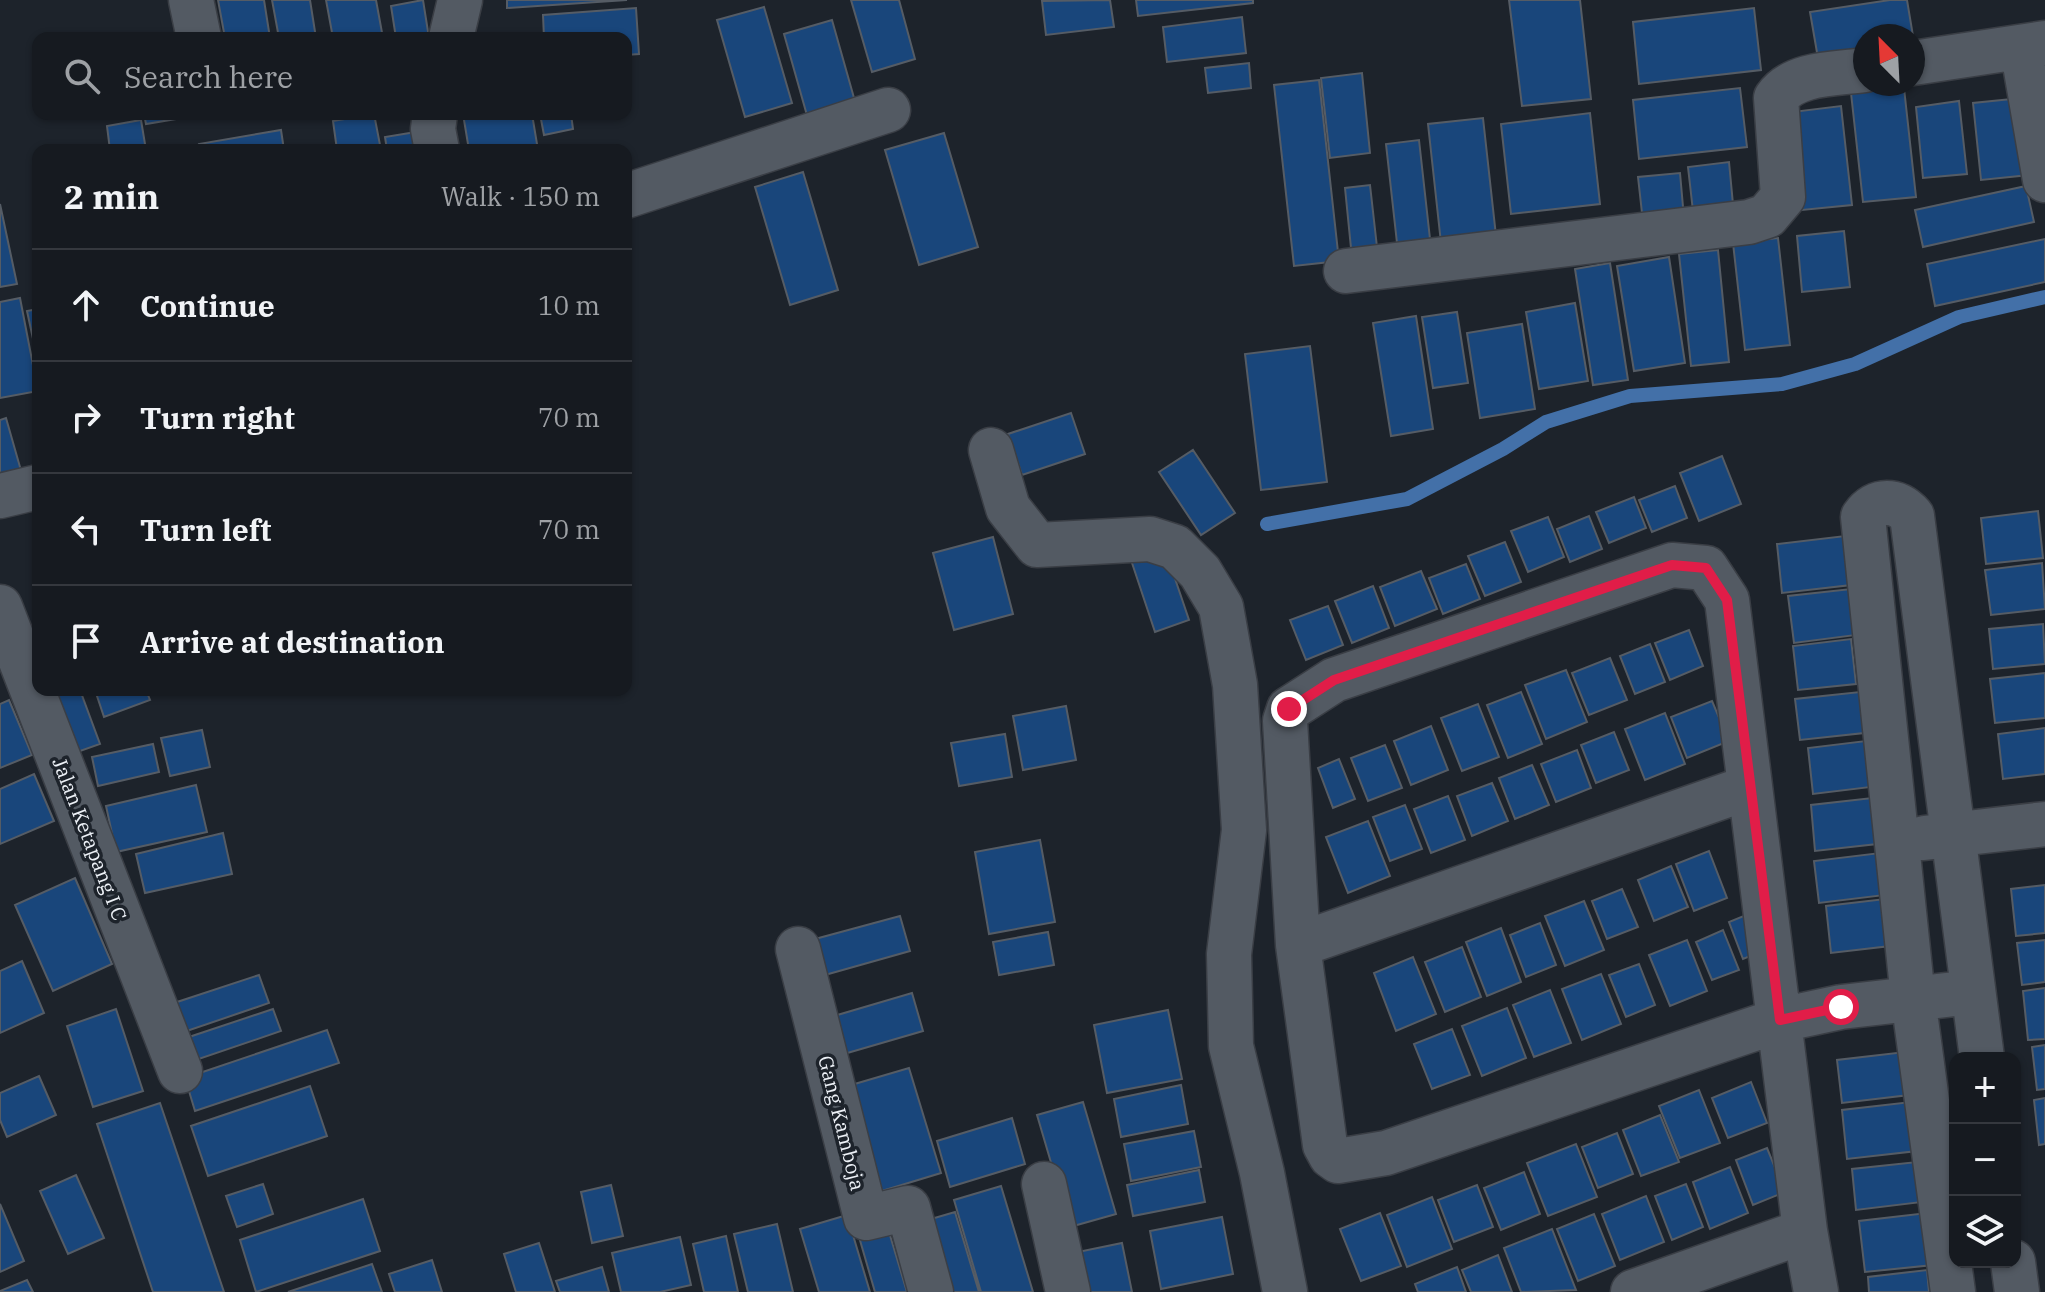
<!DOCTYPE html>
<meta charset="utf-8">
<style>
:root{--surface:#161a20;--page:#23272d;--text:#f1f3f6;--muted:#9ea1a5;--line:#35383e}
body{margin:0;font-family:"IBM Plex Serif",serif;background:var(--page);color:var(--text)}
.controls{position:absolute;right:24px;bottom:24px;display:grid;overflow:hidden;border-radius:16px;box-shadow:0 2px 6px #0004}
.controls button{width:72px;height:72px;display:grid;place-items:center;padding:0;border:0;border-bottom:2px solid var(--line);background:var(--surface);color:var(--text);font:40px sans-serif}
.compass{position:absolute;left:1853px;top:24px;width:72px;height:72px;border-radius:50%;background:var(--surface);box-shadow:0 2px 6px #0004;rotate:336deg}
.stop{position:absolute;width:24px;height:24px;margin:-18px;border:6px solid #e11d48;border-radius:50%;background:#fff}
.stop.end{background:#e11d48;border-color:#fff;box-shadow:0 2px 8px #0008}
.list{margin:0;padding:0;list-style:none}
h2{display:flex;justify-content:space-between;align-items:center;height:104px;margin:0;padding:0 32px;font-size:34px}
h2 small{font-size:26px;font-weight:400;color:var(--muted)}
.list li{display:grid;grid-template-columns:52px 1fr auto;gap:24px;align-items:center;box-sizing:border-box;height:112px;padding:0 32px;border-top:2px solid var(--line)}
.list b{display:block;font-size:30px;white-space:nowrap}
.list em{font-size:26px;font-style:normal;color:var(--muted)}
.icon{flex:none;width:44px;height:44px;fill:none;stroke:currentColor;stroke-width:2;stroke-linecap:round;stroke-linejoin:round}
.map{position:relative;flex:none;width:2045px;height:1292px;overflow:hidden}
.search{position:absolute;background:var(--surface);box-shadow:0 2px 6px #0004;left:32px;top:32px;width:600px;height:88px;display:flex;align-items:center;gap:20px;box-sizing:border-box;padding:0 28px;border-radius:16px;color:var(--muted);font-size:30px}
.panel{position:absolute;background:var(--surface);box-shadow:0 2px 6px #0004;left:32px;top:144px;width:600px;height:552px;border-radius:16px}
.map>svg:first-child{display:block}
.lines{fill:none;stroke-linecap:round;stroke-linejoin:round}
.stream{stroke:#4370a8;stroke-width:14}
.building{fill:#19467b;stroke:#555c65;stroke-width:2}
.minor-casing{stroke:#3a3e45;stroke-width:47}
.minor{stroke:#535a63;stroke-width:44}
.route{stroke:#e11d48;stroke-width:10}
.labels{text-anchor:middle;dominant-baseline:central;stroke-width:7;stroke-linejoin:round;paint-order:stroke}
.street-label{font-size:20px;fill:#edf1f7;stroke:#1d232b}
</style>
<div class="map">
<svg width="2045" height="1292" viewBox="0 0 2045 1292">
<rect width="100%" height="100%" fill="#1d232b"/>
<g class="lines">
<path class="stream" d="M1267,524L1407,499L1503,449L1546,422L1630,396L1782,384L1855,364L1959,317L2045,297"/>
</g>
<path class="building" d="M218,0H264L270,38H225Z
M272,0H310L316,38H279Z
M326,0H376L383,38H333Z
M423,0L429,38H396L391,6Z
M507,0H627L507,8Z
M851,0H899L915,59L872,72Z
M1110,0L1114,27L1046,35L1042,1Z
M1136,0H1253V3L1138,16Z
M1509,0H1580L1591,99L1522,106Z
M1890,0H1907L1913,36H1865V57L1819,64L1810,12Z
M764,7L792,103L745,117L717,20Z
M636,8L639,54L626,55V38H544L543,15Z
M1754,8L1761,70L1639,84L1633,22Z
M1242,17L1246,53L1167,62L1163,27Z
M832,20L858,112L810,126L784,34Z
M1249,63L1251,88L1208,93L1205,68Z
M1362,73L1370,153L1330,158L1321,78Z
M1319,80L1339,261L1294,266L1274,85Z
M1740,88L1747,147L1639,159L1633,100Z
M1904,88L1916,197L1863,202L1851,93Z
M2021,98L2029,175L1981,180L1973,103Z
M1959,101L1967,174L1923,178L1916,107Z
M1841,106L1852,205L1802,210L1792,112Z
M1590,113L1600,204L1511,214L1501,124Z
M144,114H206L146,124Z
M374,114L381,150H337L333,121Z
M463,114H532L538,150H469Z
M540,114H571L573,129L544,135Z
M1483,118L1496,236L1441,243L1428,124Z
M141,120L146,150H110L107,126Z
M281,130L284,150H200L199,144Z
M422,131L425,150H387L385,137Z
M944,133L978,247L919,265L885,150Z
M1419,140L1431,248L1398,252L1386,144Z
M1729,162L1734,215L1694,220L1688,167Z
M803,172L838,290L790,305L755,187Z
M1680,173L1684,218L1643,222L1638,177Z
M1370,185L1378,256L1352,258L1345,188Z
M2026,186L2034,222L1923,247L1915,210Z
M0,204L17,284L0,287Z
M1844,231L1850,287L1802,292L1797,236Z
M1778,238L1790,345L1745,350L1733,243Z
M2045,239V282L1935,306L1927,264Z
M1718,250L1729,362L1691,366L1679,254Z
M1669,257L1685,363L1634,371L1617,266Z
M1610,263L1628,380L1593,385L1575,269Z
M20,298L38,391L0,398V302Z
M1575,303L1588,381L1539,389L1526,312Z
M38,309V362L27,311Z
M1457,312L1468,383L1433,388L1422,317Z
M1416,316L1433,429L1391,436L1373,323Z
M1522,324L1535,409L1480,418L1467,333Z
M1310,346L1327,482L1261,490L1245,354Z
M1071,413L1085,454L1022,475L1008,434Z
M6,418L22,474L0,481V420Z
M1193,450L1235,513L1201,535L1159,472Z
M1722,456L1741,504L1699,521L1680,473Z
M1675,486L1687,518L1652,532L1639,500Z
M1634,497L1646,528L1609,543L1596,512Z
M2038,511L2043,558L1986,564L1981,518Z
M1589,516L1602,549L1570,562L1557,529Z
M1548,517L1564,557L1528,572L1511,531Z
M1845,536L1851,585L1782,593L1777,544Z
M993,537L1013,614L954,630L933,553Z
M1505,542L1521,582L1485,596L1468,556Z
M1165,549L1189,620L1155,632L1131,560Z
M2042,563L2045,609L1991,615L1985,570Z
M1466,564L1480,599L1443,614L1429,578Z
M1421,571L1437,609L1395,626L1380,587Z
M1373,586L1389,628L1352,643L1335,601Z
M1851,589L1856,635L1794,643L1788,596Z
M1328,606L1343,645L1306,660L1290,620Z
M2043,624L2045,664L1993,669L1989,629Z
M1689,630L1703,666L1670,680L1655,643Z
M1851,639L1856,684L1798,690L1793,646Z
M1650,644L1665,682L1635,694L1620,656Z
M1610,658L1627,700L1589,715L1572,673Z
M1566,670L1587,722L1546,739L1525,685Z
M2045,673V718L1995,723L1990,679Z
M43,690H80L100,744L66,756Z
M95,690H146L150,700L104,717Z
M1521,692L1542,744L1508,758L1487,705Z
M1860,692L1864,733L1800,740L1795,699Z
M9,700L32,755L0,768V704Z
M1712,701L1729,741L1687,758L1671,717Z
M1478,704L1499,757L1462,771L1441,718Z
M1066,706L1076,760L1023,770L1013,716Z
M1665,713L1685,764L1645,780L1625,729Z
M1431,726L1448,770L1411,785L1394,741Z
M2045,728V774L2003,779L1998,734Z
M202,730L210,767L170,776L161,738Z
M1614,732L1629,770L1596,783L1581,745Z
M1005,734L1012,777L959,786L951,743Z
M1874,740L1879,786L1813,794L1808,748Z
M153,744L159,772L98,786L92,757Z
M1385,745L1402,788L1368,801L1351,758Z
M1577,750L1591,788L1556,802L1541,764Z
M1339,759L1355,799L1333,808L1318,768Z
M1532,765L1549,805L1515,819L1499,778Z
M34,774L54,821L0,844V789Z
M1492,783L1508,821L1472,836L1457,796Z
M196,785L207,832L116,852L106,806Z
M1448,796L1465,840L1431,853L1414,809Z
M1881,797L1886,843L1815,851L1811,805Z
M1405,805L1422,849L1390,861L1373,817Z
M1368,821L1390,876L1348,893L1326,837Z
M223,833L232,874L145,893L136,854Z
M1040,840L1055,922L989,934L975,852Z
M1709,851L1727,898L1694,911L1676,864Z
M1880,853L1885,895L1819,903L1814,861Z
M1671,866L1688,907L1654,921L1638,880Z
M75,878L112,964L53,991L15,905Z
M2045,885V933L2016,936L2011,889Z
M1622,889L1638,927L1607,939L1592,901Z
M1885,899L1890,946L1831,953L1826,906Z
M1584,901L1604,950L1565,966L1545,916Z
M1751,913L1765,950L1743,959L1729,922Z
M900,916L910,951L825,975L815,939Z
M1540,923L1556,965L1526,977L1510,935Z
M1501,928L1521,982L1487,996L1466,942Z
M1723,930L1739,970L1712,980L1696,942Z
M1048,932L1054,965L999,975L993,942Z
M1687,940L1707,991L1670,1006L1649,955Z
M2045,940V982L2022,985L2017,943Z
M1462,947L1481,997L1445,1012L1425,962Z
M1413,957L1436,1014L1396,1031L1374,973Z
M22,961L44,1013L0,1033V971Z
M1639,964L1655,1005L1626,1017L1609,975Z
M1601,974L1621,1024L1582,1040L1562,989Z
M259,975L269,1003L178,1034L168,1005Z
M2045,988V1039L2028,1040L2023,991Z
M1550,990L1571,1043L1534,1057L1513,1005Z
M912,993L923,1031L844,1054L834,1016Z
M1507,1008L1526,1058L1482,1076L1462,1026Z
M116,1009L143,1091L93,1107L67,1026Z
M273,1009L281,1031L184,1064L177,1041Z
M1168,1010L1182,1079L1107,1093L1094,1025Z
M1452,1029L1470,1075L1432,1089L1414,1044Z
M327,1030L339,1063L195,1111L185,1078Z
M2045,1045V1089L2037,1090L2032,1047Z
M1905,1052L1909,1095L1842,1103L1837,1060Z
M909,1068L941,1173L872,1194L841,1088Z
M39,1076L56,1115L7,1137L0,1120V1093Z
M1751,1082L1767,1123L1728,1138L1712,1098Z
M1181,1085L1188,1124L1121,1137L1114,1099Z
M310,1086L327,1136L208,1176L191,1126Z
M1699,1090L1720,1143L1680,1158L1659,1106Z
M2045,1098V1144L2039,1145L2034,1100Z
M1083,1102L1116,1214L1070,1227L1037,1115Z
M1911,1102L1917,1151L1847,1159L1842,1110Z
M160,1103L224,1292H153L97,1124Z
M1660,1115L1679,1162L1641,1176L1623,1130Z
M1012,1118L1025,1164L950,1187L937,1141Z
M1194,1131L1201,1167L1131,1181L1124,1144Z
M1617,1133L1633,1174L1598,1188L1582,1147Z
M1576,1144L1597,1197L1548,1216L1527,1163Z
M1767,1148L1785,1192L1753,1205L1736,1160Z
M1917,1162L1922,1202L1856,1210L1852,1169Z
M1730,1167L1748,1213L1710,1229L1693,1182Z
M1199,1170L1205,1202L1133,1216L1127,1185Z
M1524,1172L1540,1214L1501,1230L1484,1188Z
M76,1175L104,1238L68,1254L40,1191Z
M263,1184L273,1214L237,1227L226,1196Z
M1686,1184L1703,1227L1672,1240L1655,1196Z
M611,1185L623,1236L592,1243L581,1192Z
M1477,1185L1493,1227L1454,1242L1438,1200Z
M1001,1186L1033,1292H981L954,1200Z
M1646,1196L1664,1242L1620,1260L1602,1214Z
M1432,1197L1452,1249L1407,1267L1387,1215Z
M363,1199L380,1251L256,1292L240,1240Z
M0,1204L24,1261L0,1272Z
M955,1212L979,1292H934L914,1224Z
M1380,1213L1401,1266L1361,1281L1340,1229Z
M1927,1213L1933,1265L1865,1272L1859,1221Z
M1594,1214L1615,1266L1578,1281L1557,1229Z
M847,1215L870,1292H819L800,1229Z
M1222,1217L1233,1274L1161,1289L1150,1231Z
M886,1222L907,1292H875L857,1230Z
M777,1224L793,1292H748L734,1234Z
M1552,1229L1576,1290L1521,1292L1504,1248Z
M726,1236L738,1292H704L693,1244Z
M680,1237L691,1285L660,1292H621L612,1253Z
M539,1243L555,1292H516L504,1254Z
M1122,1243L1132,1292H1081L1073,1253Z
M1498,1255L1512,1292H1471L1462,1270Z
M432,1260L442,1292H395L389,1274Z
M372,1264L382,1292H288Z
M602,1267L609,1292H560L556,1281Z
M1457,1267L1466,1292H1418L1415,1284Z
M1927,1270L1929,1292H1869L1868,1277Z
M27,1280L33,1292H0V1291Z"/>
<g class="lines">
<defs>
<path id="minor" d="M191,0L199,38
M451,38L460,0
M2022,47L2045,180
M1913,63L2045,43
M435,114L433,129L437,150
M626,196L888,110
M1346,271L1749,222L1767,216L1783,197L1776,98C1794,72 1837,74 1865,70
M991,450L1008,508L1037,545L1150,539L1175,547L1200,572L1221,607L1235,685L1244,830L1229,954L1231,1046L1262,1173L1285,1292
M0,496L38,487
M0,607L180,1071
M1924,838L2045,824
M1298,945L1750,787
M798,949L866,1218L908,1208L931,1292
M1044,1184L1068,1292
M2013,1262L2017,1292
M1633,1292L1805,1231
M1816,1292L1805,1231L1727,600L1706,568L1672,565L1334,680L1289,709L1285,721L1298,945L1325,1145L1331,1156L1338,1161L1386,1153L1780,1020L1841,1007L1972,992
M1953,1292L1913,998L1863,517C1876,498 1897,499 1912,516L1982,1058"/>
</defs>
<use href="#minor" class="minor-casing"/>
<use href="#minor" class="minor"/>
</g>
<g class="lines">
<path class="route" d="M1289,709L1334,680L1672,565L1706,568L1727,600L1780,1020L1841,1007"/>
</g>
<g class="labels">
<g class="street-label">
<text transform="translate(90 839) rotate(69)">Jalan Ketapang I C</text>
<text transform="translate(842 1123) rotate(76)">Gang Kamboja</text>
</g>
</g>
</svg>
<div class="controls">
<button>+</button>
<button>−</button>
<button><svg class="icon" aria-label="layers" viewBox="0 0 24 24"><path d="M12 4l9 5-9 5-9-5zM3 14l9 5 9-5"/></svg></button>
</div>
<svg class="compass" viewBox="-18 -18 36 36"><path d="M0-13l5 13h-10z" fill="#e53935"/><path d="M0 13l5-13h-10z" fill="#9ea1a5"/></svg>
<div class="stop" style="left:1841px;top:1007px"></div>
<div class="stop end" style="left:1289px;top:709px"></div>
<div class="search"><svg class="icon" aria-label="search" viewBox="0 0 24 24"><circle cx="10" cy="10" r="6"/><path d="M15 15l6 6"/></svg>Search here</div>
<section class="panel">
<h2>2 min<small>Walk · 150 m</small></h2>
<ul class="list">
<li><svg class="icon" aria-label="ahead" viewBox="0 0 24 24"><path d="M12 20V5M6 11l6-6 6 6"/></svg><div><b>Continue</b></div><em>10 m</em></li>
<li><svg class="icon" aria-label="right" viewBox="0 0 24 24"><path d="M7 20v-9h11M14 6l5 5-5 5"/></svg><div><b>Turn right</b></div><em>70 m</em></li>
<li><svg class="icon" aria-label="left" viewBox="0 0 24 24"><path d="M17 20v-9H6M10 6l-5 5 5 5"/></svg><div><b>Turn left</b></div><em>70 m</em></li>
<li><svg class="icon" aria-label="arrive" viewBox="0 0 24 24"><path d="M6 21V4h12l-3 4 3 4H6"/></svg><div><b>Arrive at destination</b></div></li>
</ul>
</section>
</div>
